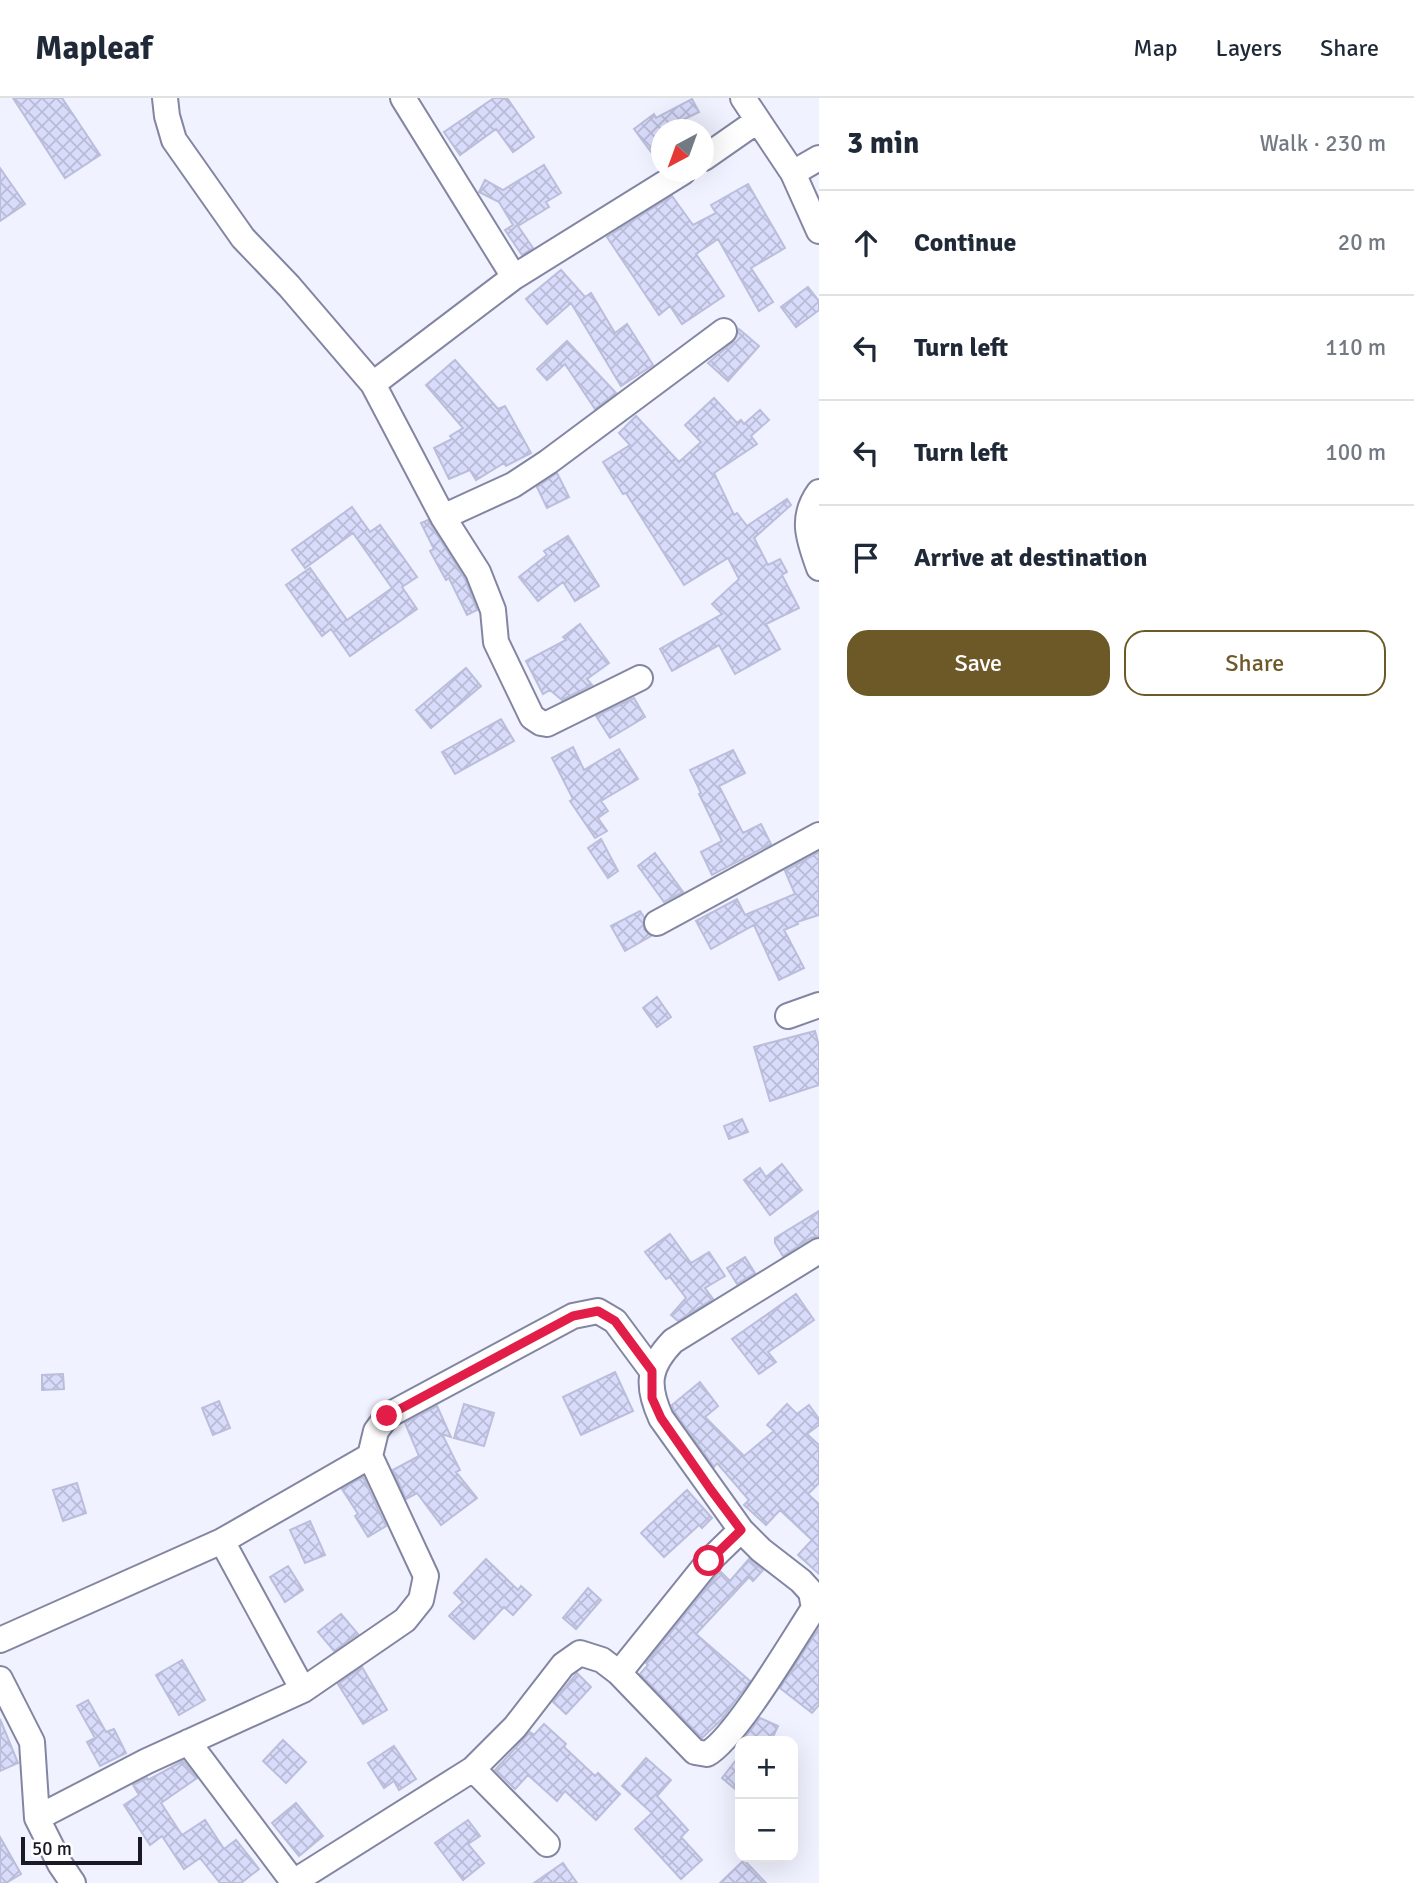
<!DOCTYPE html>
<meta charset="utf-8">
<style>
:root{--surface:#fff;--page:#f2f2f3;--text:#1f2937;--muted:#747a83;--line:#e0e1e3;--accent:#6d5928}
body{margin:0;font-family:Signika,sans-serif;background:var(--page);color:var(--text)}
.controls{position:absolute;right:21px;bottom:21px;display:grid;overflow:hidden;border-radius:14px;box-shadow:0 7px 28px #0002}
.controls button{width:63px;height:63px;display:grid;place-items:center;padding:0;border:0;border-bottom:2px solid var(--line);background:var(--surface);color:var(--text);font:35px sans-serif}
.compass{position:absolute;left:651px;top:21px;width:63px;height:63px;border-radius:50%;background:var(--surface);box-shadow:0 7px 28px #0002;rotate:221deg}
.scale{position:absolute;left:21px;bottom:18px;width:121px;box-sizing:border-box;padding-left:7px;border:4px solid #191a25;border-top:0;font-size:19px;line-height:24px;white-space:nowrap;color:#191a25;-webkit-text-stroke:5px #fff;paint-order:stroke}
.stop{position:absolute;width:21px;height:21px;margin:-16px;border:5px solid #e11d48;border-radius:50%;background:#fff}
.stop.end{background:#e11d48;border-color:#fff;box-shadow:0 2px 7px #0008}
.list{margin:0;padding:0;list-style:none}
h2{display:flex;justify-content:space-between;align-items:center;height:91px;margin:0;padding:0 28px;font-size:30px}
h2 small{font-size:23px;font-weight:400;color:var(--muted)}
.list li{display:grid;grid-template-columns:46px 1fr auto;gap:21px;align-items:center;box-sizing:border-box;height:105px;padding:0 28px;border-top:2px solid var(--line)}
.list b{display:block;font-size:26px;white-space:nowrap}
.list em{font-size:23px;font-style:normal;color:var(--muted)}
.actions{display:flex;gap:14px;padding:21px 28px}
.actions a{flex:1;padding:16px 0;border:2px solid var(--accent);border-radius:21px;text-align:center;font-size:24px;color:var(--accent)}
.actions .main{background:var(--accent);color:#fff}
.icon{flex:none;width:38px;height:38px;fill:none;stroke:currentColor;stroke-width:2;stroke-linecap:round;stroke-linejoin:round}
.map{position:relative;flex:none;width:819px;height:1785px;overflow:hidden}
header{display:flex;align-items:center;gap:42px;box-sizing:border-box;height:98px;padding:0 35px;background:var(--surface);border-bottom:2px solid var(--line)}
header strong{font-size:33px}
nav{display:flex;gap:38px;margin-inline-start:auto;font-size:24px}
main{display:flex}
aside{flex:1;background:var(--surface)}
.map>svg:first-child{display:block}
.building{fill:url(#building-cross-hatch);stroke:#babedb;stroke-width:2}
.lines{fill:none;stroke-linecap:round;stroke-linejoin:round}
.minor-casing{stroke:#8386a2;stroke-width:28}
.minor{stroke:#fff;stroke-width:24}
.route{stroke:#e11d48;stroke-width:9}
</style>
<header>
<strong>Mapleaf</strong>
<nav><a>Map</a><a>Layers</a><a>Share</a></nav>
</header>
<main>
<div class="map">
<svg width="819" height="1785" viewBox="0 0 819 1785">
<defs>
<pattern id="building-cross-hatch" width="8" height="8" patternUnits="userSpaceOnUse" patternTransform="scale(1.75)"><rect width="8" height="8" fill="#d8dbfa"/><path d="M0 0l8 8M0 8l8-8" fill="none" stroke="#b9bbd6"/></pattern>
</defs>
<rect width="100%" height="100%" fill="#f1f2ff"/>
<path class="building" d="M13,0H62L100,57L65,80Z
M494,0H507L534,39L513,54L496,31L460,57L444,34Z
M692,1L699,14L662,32V47L651,54L634,31L654,16L656,20Z
M544,67L561,95L546,104L549,109L518,128L533,150L522,157L505,132L513,127L499,104L479,94L485,82L503,92Z
M0,70L25,106L0,123Z
M748,86L785,150L751,170L773,204L759,213L718,141L696,156L724,198L682,226L670,208L659,217L607,139L672,98L693,127L716,115L711,107Z
M561,172L585,199L591,195L615,235L627,226L653,267L621,288L571,205L547,226L526,201Z
M808,189L819,203V212L796,229L781,209Z
M739,231L759,248L728,283L708,265L733,244Z
M567,243L616,295L595,311L565,266L547,282L537,271Z
M455,262L498,311L505,308L531,355L506,368L504,365L476,382L470,372L449,381L434,350L452,341L450,338L463,330L426,287Z
M714,300L737,325L741,322L744,326L760,312L769,322L751,338L757,346L714,375L734,417L737,415L747,428L787,401L791,407L754,440L768,467L780,461L787,474L782,477L799,510L766,526L780,551L735,576L719,547L672,573L660,551L722,516L712,506L739,481L728,460L684,487L626,395L623,396L603,364L630,347L619,335L636,318L679,364L701,344L685,327Z
M557,375L569,399L547,410L537,389Z
M352,409L370,434L380,427L417,479L402,489L417,511L350,558L331,531L322,538L286,487L310,470L347,522L392,490L353,435L305,470L292,452Z
M428,422L465,481L477,512L467,517L449,480L446,482L430,453L434,451L421,425Z
M568,438L599,488L575,503L563,484L538,503L519,479L547,457L544,453Z
M580,526L609,565L587,581L592,587L562,602L550,592L543,596L526,563L566,542L563,539Z
M466,570L481,588L431,630L416,612Z
M634,600L645,619L610,640L596,618Z
M501,621L514,643L455,676L442,654Z
M573,649L584,672L619,651L638,681L601,703L608,713L598,720L607,733L595,740L570,703L573,701L552,660Z
M733,652L745,675L719,688L743,735L761,726L771,746L712,777L701,754L722,743L699,696L701,695L690,672Z
M601,741L618,773L608,780L588,750Z
M819,754V817L797,824L798,826L784,832L804,870L779,882L754,827L711,851L696,823L737,801L745,817L795,796L785,773Z
M655,755L683,794L664,804L638,768Z
M640,813L644,819V831L651,838L625,853L611,828Z
M657,899L671,919L657,929L643,910Z
M815,933L819,948V987L770,1003L754,949Z
M742,1021L748,1034L729,1041L724,1028Z
M782,1066L802,1092L770,1117L744,1082L760,1070L766,1079Z
M819,1113V1138L811,1140L783,1158L775,1145V1140Z
M670,1136L691,1165L709,1154L725,1178L705,1190L713,1201L678,1223L671,1217L686,1200L670,1179L666,1181L645,1154Z
M745,1159L755,1175L737,1186L727,1170Z
M796,1196L814,1222L768,1254L776,1264L759,1276L732,1241Z
M615,1274L633,1313L581,1337L563,1299Z
M63,1276L64,1291L42,1292V1277Z
M700,1284L718,1308L705,1319L744,1358L774,1333L767,1327L787,1306L797,1316L809,1307L819,1321V1327L807,1336L819,1347V1385L808,1396L819,1406V1476L798,1457L812,1442L780,1412L766,1427L744,1407L749,1402L717,1365L714,1369L674,1313L672,1307Z
M219,1303L230,1330L213,1337L202,1310Z
M464,1306L494,1315L484,1348L454,1340Z
M437,1308L451,1339L442,1336L460,1372L456,1374L477,1400L441,1427L417,1395L406,1401L393,1372L419,1358L405,1325Z
M363,1379L386,1428L368,1439L355,1418L358,1416L342,1391Z
M77,1385L86,1415L63,1423L53,1392Z
M687,1392L712,1420L702,1430L699,1427L664,1459L641,1435Z
M310,1423L325,1457L305,1465L290,1432Z
M486,1461L518,1492L521,1488L531,1497L513,1517L504,1509L474,1541L449,1518L463,1504L454,1495Z
M749,1461L763,1472L753,1483L749,1479L696,1536L750,1583L721,1622L702,1640L640,1576L648,1567L646,1565L720,1473L730,1483Z
M288,1468L303,1492L285,1504L270,1479Z
M588,1490L601,1502L576,1531L563,1520Z
M341,1516L358,1536L334,1553L318,1534Z
M819,1530V1607L812,1615L780,1590Z
M182,1562L205,1602L179,1617L156,1577Z
M362,1569L387,1612L363,1626L338,1586Z
M577,1575L591,1589L566,1616L553,1604Z
M88,1602L106,1634L114,1631L126,1655L100,1668L87,1644L95,1640L77,1608Z
M760,1620L778,1628L771,1643H742Z
M0,1621L18,1665L0,1673Z
M544,1626L566,1646L564,1649L595,1678L598,1675L620,1696L596,1722L565,1693L557,1703L528,1677L515,1691L495,1672L530,1634L534,1637Z
M283,1642L306,1664L286,1685L263,1663Z
M394,1648L416,1681L399,1692L394,1683L384,1690L368,1665Z
M740,1657V1695L722,1680Z
M646,1660L671,1682L657,1698L688,1732L681,1739L702,1762L681,1781L635,1731L652,1715L622,1688Z
M183,1663L197,1680L161,1705L182,1737L205,1722L224,1751L236,1742L259,1771L241,1785H220L200,1760L184,1771L162,1738L150,1747L124,1707L139,1697L133,1687L147,1680L148,1682Z
M296,1705L323,1738L299,1758L272,1725Z
M468,1722L480,1738L468,1746L484,1765L463,1782L435,1745Z
M0,1739L21,1776L6,1785H0Z
M744,1762L766,1785H720Z
M563,1765L577,1785H534Z"/>
<g class="lines">
<defs>
<path id="minor" d="M165,0L167,18L174,42L243,140L289,188L373,286
M403,0L514,179
M743,0L793,75L819,133
M704,60L757,23
M793,75L819,60
M819,394C800,420 809,442 819,470
M443,419L513,387L548,364L724,233
M640,580L547,626L541,625L532,619L496,544L493,512L478,474L443,419L373,286L514,179L683,74
M657,825L819,737
M788,918L819,907
M222,1443L303,1592
M0,1542L222,1443L370,1358L376,1333L387,1318L573,1218L598,1213L615,1223L652,1273
M619,1575L709,1463L741,1432L661,1320C646,1287 648,1269 673,1243L819,1153
M0,1581L32,1644L37,1720L60,1766L73,1785
M188,1644L294,1785
M473,1671L547,1746
M37,1720L147,1663L303,1592L405,1522L421,1502L426,1478L370,1358
M292,1785L473,1671L515,1629L563,1567L580,1555L602,1562L619,1575L695,1654L707,1656C735,1641 793,1542 814,1510L811,1494L801,1483L761,1452L741,1432"/>
</defs>
<use href="#minor" class="minor-casing"/>
<use href="#minor" class="minor"/>
</g>
<g class="lines">
<path class="route" d="M387,1318L573,1218L598,1213L615,1223L652,1273V1300L661,1320L711,1392L741,1432L709,1463"/>
</g>
</svg>
<div class="controls">
<button>+</button>
<button>−</button>
</div>
<svg class="compass" viewBox="-18 -18 36 36"><path d="M0-13l5 13h-10z" fill="#e53935"/><path d="M0 13l5-13h-10z" fill="#747a83"/></svg>
<div class="scale">50 m</div>
<div class="stop" style="left:709px;top:1463px"></div>
<div class="stop end" style="left:387px;top:1318px"></div>
</div>
<aside>
<h2>3 min<small>Walk · 230 m</small></h2>
<ul class="list">
<li><svg class="icon" aria-label="ahead" viewBox="0 0 24 24"><path d="M12 20V5M6 11l6-6 6 6"/></svg><div><b>Continue</b></div><em>20 m</em></li>
<li><svg class="icon" aria-label="left" viewBox="0 0 24 24"><path d="M17 20v-9H6M10 6l-5 5 5 5"/></svg><div><b>Turn left</b></div><em>110 m</em></li>
<li><svg class="icon" aria-label="left" viewBox="0 0 24 24"><path d="M17 20v-9H6M10 6l-5 5 5 5"/></svg><div><b>Turn left</b></div><em>100 m</em></li>
<li><svg class="icon" aria-label="arrive" viewBox="0 0 24 24"><path d="M6 21V4h12l-3 4 3 4H6"/></svg><div><b>Arrive at destination</b></div></li>
</ul>
<div class="actions"><a class="main">Save</a><a>Share</a></div>
</aside>
</main>
